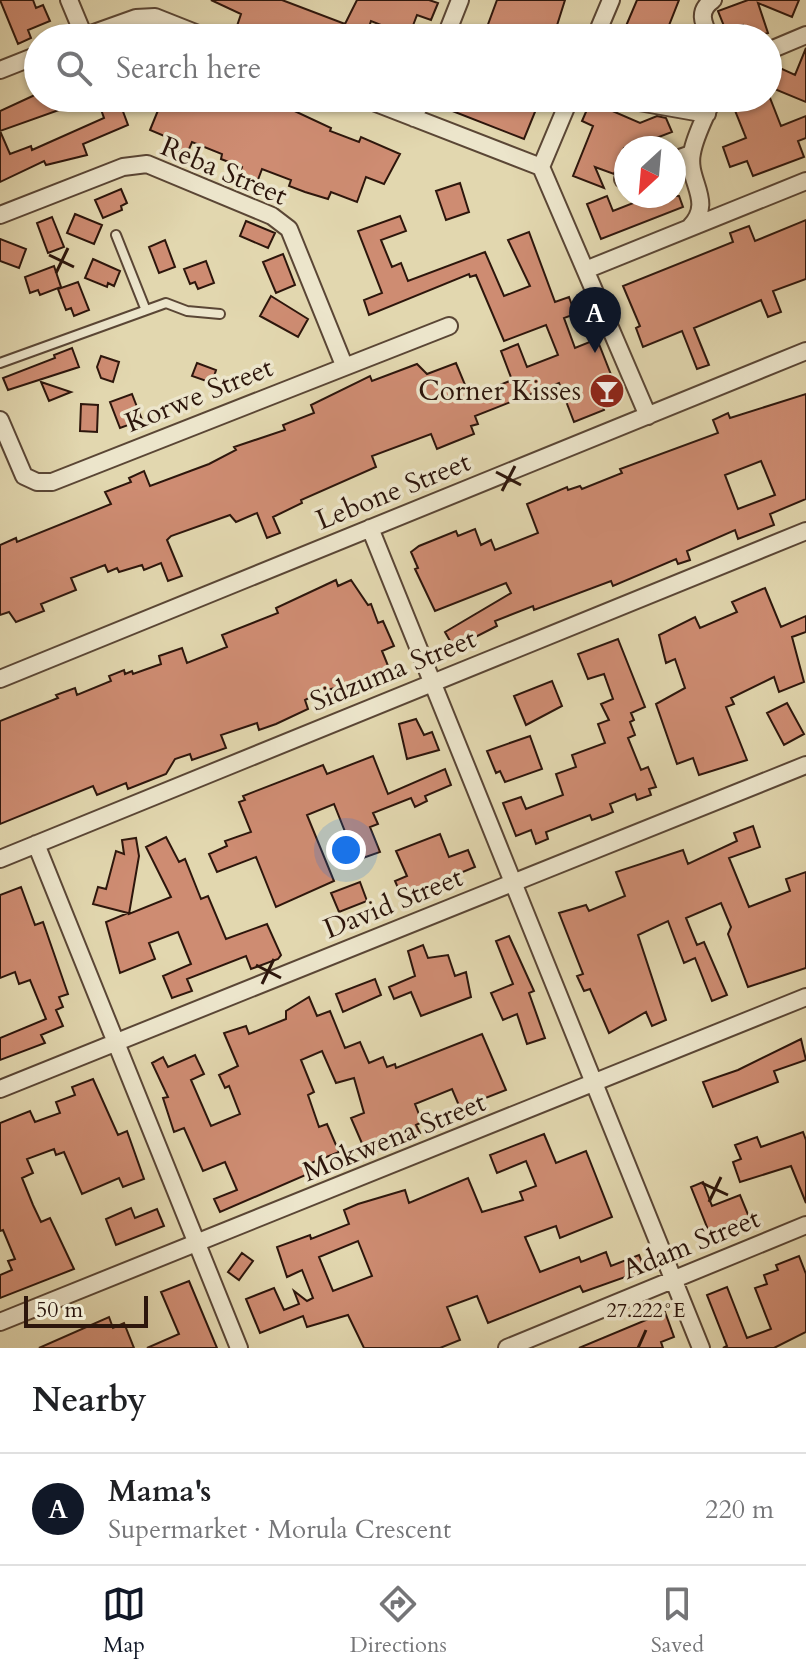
<!DOCTYPE html>
<meta charset="utf-8">
<style>
:root{--surface:#fff;--page:#f6f6f6;--text:#202124;--muted:#757577;--line:#e0e0e0;--accent:#111827}
body{margin:0;font-family:Cardo,serif;background:var(--page);color:var(--text)}
.compass{position:absolute;left:614px;top:136px;width:72px;height:72px;border-radius:50%;background:var(--surface);box-shadow:0 2px 6px #0004;rotate:206deg}
.scale{position:absolute;left:24px;bottom:20px;width:124px;box-sizing:border-box;padding-left:8px;border:4px solid #2d160c;border-top:0;font-size:22px;line-height:28px;white-space:nowrap;color:#2d160c;-webkit-text-stroke:6px #ece5cb;paint-order:stroke}
.you{position:absolute;left:346px;top:850px;width:28px;height:28px;margin:-20px;border:6px solid #fff;border-radius:50%;background:#1a73e8;box-shadow:0 0 0 12px #1a73e833}
.badge{display:grid;place-items:center;width:52px;height:52px;border-radius:50%;background:var(--accent);color:#fff;font-size:26px;font-weight:700}
.pin{position:absolute;translate:-50% -66px;filter:drop-shadow(0 2px 4px #0008)}
.pin::after{content:'';position:absolute;top:42px;width:28px;height:24px;background:inherit;clip-path:polygon(0 0,100% 0,50% 100%)}
.list{margin:0;padding:0;list-style:none}
h2{display:flex;justify-content:space-between;align-items:center;height:104px;margin:0;padding:0 32px;font-size:34px}
h2 small{font-size:26px;font-weight:400;color:var(--muted)}
.list li{display:grid;grid-template-columns:52px 1fr auto;gap:24px;align-items:center;box-sizing:border-box;height:112px;padding:0 32px;border-top:2px solid var(--line)}
.list b{display:block;font-size:30px;white-space:nowrap}
.list p{margin:0;font-size:26px;white-space:nowrap;color:var(--muted)}
.list em{font-size:26px;font-style:normal;color:var(--muted)}
.icon{flex:none;width:44px;height:44px;fill:none;stroke:currentColor;stroke-width:2;stroke-linecap:round;stroke-linejoin:round}
.map{position:relative;flex:none;width:806px;height:1348px;overflow:hidden}
.search{position:absolute;background:var(--surface);box-shadow:0 2px 6px #0004;left:24px;right:24px;top:24px;height:88px;display:flex;align-items:center;gap:20px;box-sizing:border-box;padding:0 28px;border-radius:44px;color:var(--muted);font-size:30px}
.sheet{height:216px;background:var(--surface)}
nav{display:flex;justify-content:space-around;align-items:center;box-sizing:border-box;height:112px;border-top:2px solid var(--line);background:var(--surface);font-size:22px;color:var(--muted)}
nav a{display:grid;justify-items:center;gap:4px}
nav .on{color:var(--accent)}
.map>svg:first-child{display:block}
.building{fill:#ce8c72;stroke:#2d160c;stroke-width:2;fill-rule:evenodd}
.lines{fill:none;stroke-linecap:round;stroke-linejoin:round}
.service-casing{stroke:#5a4635;stroke-width:12}
.minor-casing{stroke:#5a4635;stroke-width:20}
.service{stroke:#ece5cb;stroke-width:8}
.minor{stroke:#ece5cb;stroke-width:16}
.ticks{fill:none;stroke:#2d160c;stroke-width:3}
.labels{text-anchor:middle;dominant-baseline:central;stroke-width:7;stroke-linejoin:round;paint-order:stroke}
.street-label{font-size:28px;fill:#2d160c;stroke:#ece5cb}
.poi-label{font-size:28px;fill:#2d160c;stroke:#ece5cb;text-anchor:end}
.ticks-label{font-size:20px;text-anchor:middle;fill:#2d160c;stroke:#ece5cb;stroke-width:7;stroke-linejoin:round;paint-order:stroke}
</style>
<div class="map">
<svg width="806" height="1348" viewBox="0 0 806 1348">
<rect width="100%" height="100%" fill="#e2d7af"/>
<filter id="stains"><feTurbulence type="fractalNoise" baseFrequency=".0025" numOctaves="4"/><feColorMatrix values="0 0 0 0 .2 0 0 0 0 .09 0 0 0 0 .02 0 0 0 .5 -.17"/></filter>
<radialGradient id="worn" r=".72"><stop offset=".6" stop-color="#630" stop-opacity="0"/><stop offset="1" stop-color="#630" stop-opacity=".3"/></radialGradient>
<path class="building" d="M0,0H33L36,8L43,5L50,21L28,30L31,38L18,44Z
M211,0H282L345,24L357,0H429L438,3L431,20L417,15L409,36L371,21L367,33L378,38H280L255,28L253,33L237,26L241,14Z
M497,0H565L553,38H483Z
M637,0H679L664,38L626,26Z
M748,0H799L792,17L758,3L768,33L747,38L743,25L726,31L718,11Z
M806,48V102L772,88L780,68L795,75Z
M37,94L38,98L87,100L0,131V111Z
M97,98H118L128,125L83,144L87,155L46,165L44,161L0,182V131L10,154L31,146L32,150L104,118Z
M163,98H259L274,103L276,98H292L288,108L331,128L330,131L359,142L361,137L400,154L384,184L366,177L357,202L331,192L328,199L305,192L289,186L291,180L262,169L256,185L238,178L242,167L221,159L222,154L192,142L187,154L172,148L174,140L150,130Z
M433,98H470L495,108L499,98H528L539,102L524,139L432,103Z
M592,98H615L610,110L640,123L657,116L666,118L672,132L656,138L660,148H624L614,174L595,167L604,188L573,176L593,126L582,121Z
M747,98H770L781,126L806,116V138L798,141L804,157L753,176L747,161L730,167L723,147L746,138L734,108L749,102Z
M460,183L469,212L446,220L436,191Z
M121,189L127,203L121,206L122,210L103,218L95,200Z
M607,196L613,211L651,196H679L683,207L601,239L587,204Z
M75,214L102,225L94,244L67,233Z
M400,216L406,231L381,240L392,267L401,263L408,281L485,252L504,296L530,286L508,240L529,232L555,302L569,297L575,314L564,318L575,348L597,339L619,395L601,402L604,410L574,422L559,383L475,416L478,424L471,426L474,434L449,444L437,449L431,434L372,456L376,467L301,500L302,503L273,517L280,533L267,538L257,513L236,522L230,515L171,536L167,540L182,576L168,581L161,563L144,570L142,565L119,572L117,568L108,572L105,565L71,578L76,590L41,604L44,611L16,622L9,612L0,615V545L16,538L17,542L111,504L105,492L131,482L129,478L144,471L150,486L209,464L236,450L234,447L285,430L283,425L314,413L311,405L370,376L372,381L417,364L427,374L456,363L470,397L512,380L501,351L518,344L527,367L558,355L546,325L504,341L476,275L470,277L469,274L369,315L364,300L382,293L358,231Z
M52,217L64,247L48,253L37,223Z
M806,220V279L773,291L781,312L768,317L761,300L694,328L709,365L697,369L682,331L643,347L636,328L640,326L623,286L733,242L730,233L749,226L755,241Z
M246,221L275,233L268,248L240,236Z
M0,239L26,249L19,268L0,261Z
M165,240L175,267L159,273L149,247Z
M283,254L295,285L276,293L263,262Z
M93,259L120,271L114,286L108,283L107,287L85,278Z
M206,261L214,283L198,289L195,282L190,284L184,269Z
M54,266L61,287L40,295L38,290L30,293L25,277Z
M78,282L89,310L74,316L71,308L66,310L58,289Z
M271,296L308,319L298,337L260,316Z
M72,348L79,367L8,390L3,378L55,358L54,355Z
M101,356L119,362L113,382L101,378L97,367Z
M197,363L216,370L212,383L192,376Z
M41,382L71,392L49,401Z
M132,394L142,420L120,428L110,402Z
M806,394V499L770,514L774,525L738,539L735,530L687,551L690,560L678,564L676,559L613,586L611,581L534,610L533,606L495,621L497,626L454,648L445,632L511,593L506,583L435,611L415,569L418,568L411,552L419,546L456,531L458,536L475,529L481,545L491,540L495,550L538,533L527,504L567,487L568,490L580,486L582,489L622,473L620,469L718,433L713,420L728,413L730,418ZM761,461L775,495L738,509L725,475Z
M81,404L98,405L97,432L80,431Z
M336,580L338,586L351,580L368,605L371,604L378,623L383,621L394,646L382,651L391,673L320,692L305,700L308,709L276,724L259,730L257,723L221,735L226,748L192,760L190,754L175,759L166,774L143,783L128,789L126,783L97,795L93,786L0,824V721L58,698L56,695L75,688L77,695L111,681L109,676L124,670L125,674L132,671L133,674L161,664L159,656L182,648L187,663L227,647L222,635L278,613L276,608Z
M765,588L781,627L806,616V632L792,637L804,682L779,692L774,677L731,698L734,704L726,707L747,760L699,775L693,758L677,764L656,704L685,688L675,659L666,663L659,635L695,617L700,628L737,612L732,602Z
M618,639L645,707L631,713L634,720L630,722L635,735L628,738L641,770L648,767L656,787L649,789L651,795L637,800L635,794L610,804L613,812L606,815L592,820L590,815L546,832L548,839L536,844L531,830L516,836L503,803L521,797L526,809L563,795L556,774L576,767L572,755L605,743L598,724L609,720L601,704L613,699L604,674L588,679L578,654Z
M552,681L562,706L526,725L514,696Z
M787,703L804,734L784,745L767,713Z
M416,719L424,735L432,732L439,750L407,759L399,724Z
M530,736L542,769L505,782L500,771L496,773L487,751Z
M373,756L388,794L445,769L451,785L425,796L427,801L415,807L411,798L373,813L378,824L370,827L380,852L363,858L358,846L352,849L334,804L307,815L334,881L276,907L256,857L217,872L209,854L227,846L225,841L251,832L239,802L245,800L243,796L323,765L327,774Z
M753,826L760,847L729,858L749,907L790,891L786,879L806,872V968L748,987L728,934L731,927L721,903L686,918L697,945L704,942L727,995L712,1001L695,958L684,963L668,921L638,935L666,1020L652,1026L646,1012L609,1033L590,989L584,991L577,976L583,974L559,913L586,905L589,911L625,896L616,872L683,850L688,864L737,841L734,833Z
M440,834L449,857L468,850L475,867L402,897L395,881L407,876L396,851Z
M166,837L179,862L185,859L201,899L208,896L226,939L267,924L281,955L278,959L251,969L246,956L187,979L192,991L172,998L163,976L191,964L178,932L149,943L155,959L120,973L106,922L128,913L93,904L98,887L106,889L116,851L124,854L122,840L136,838L139,856L129,914L171,897L146,847Z
M360,882L367,901L339,912L331,893Z
M21,887L35,925L43,922L68,994L59,997L63,1007L56,1010L63,1026L41,1035L45,1043L0,1060V1038L46,1019L30,980L19,984L15,972L0,978V895Z
M509,936L534,991L529,993L545,1038L527,1044L517,1014L503,1020L491,993L513,984L496,941Z
M423,945L428,958L448,955L455,976L466,972L471,997L421,1016L411,992L394,999L389,987L415,976L408,951Z
M375,979L381,995L343,1012L336,994Z
M309,997L317,1016L330,1011L345,1048L360,1042L369,1063L383,1057L387,1067L395,1064L396,1068L482,1034L506,1090L460,1108L452,1089L415,1104L422,1122L416,1125L420,1133L367,1155L351,1118L364,1113L354,1078L336,1083L322,1051L301,1060L314,1092L308,1095L319,1127L327,1124L339,1152L306,1165L308,1174L220,1212L214,1199L237,1190L225,1162L203,1171L184,1128L174,1132L163,1098L168,1097L152,1063L163,1057L168,1067L195,1055L204,1074L191,1080L211,1126L240,1114L229,1086L225,1088L219,1075L238,1066L224,1033L246,1026L249,1034L286,1019V1011Z
M801,1039L806,1060L774,1071L778,1082L713,1107L703,1082L738,1070Z
M93,1079L118,1135L127,1131L144,1179L123,1187L119,1178L82,1194L64,1152L56,1155L54,1149L27,1159L33,1173L22,1178L33,1205L41,1222L50,1218L74,1269L0,1298V1275L12,1270L8,1261L15,1259L3,1230L0,1231V1123L30,1111L35,1122L60,1113L56,1102L75,1095L72,1087Z
M803,1132L806,1140V1203L791,1166L740,1182L733,1162L741,1159L735,1145L757,1137L761,1147Z
M544,1134L556,1163L586,1151L612,1217L560,1238L556,1226L525,1237L540,1272L579,1257L581,1262L606,1252L611,1266L639,1255L645,1270L583,1292L580,1286L488,1323L477,1296L447,1307L460,1340L440,1348H364L348,1315L307,1327L303,1316L260,1333L246,1299L274,1288L284,1310L299,1304L294,1291L307,1301L313,1298L302,1270L287,1277L277,1247L310,1235L311,1239L349,1224L344,1210L358,1204L405,1190L409,1203L468,1178L482,1212L523,1200L520,1192L536,1186L526,1161L497,1173L490,1155ZM358,1241L372,1276L333,1291L319,1257Z
M703,1182L712,1206L740,1195L749,1217L709,1232L691,1187Z
M131,1208L135,1218L157,1209L164,1226L116,1245L106,1219Z
M242,1253L253,1261L239,1280L228,1272Z
M799,1256L806,1274V1332L774,1348H723L727,1346L707,1295L727,1287L747,1338L771,1329L755,1288L767,1284L764,1275L778,1270L776,1265Z
M189,1281L217,1348H147L179,1334L161,1292Z
M665,1312L674,1337L661,1342L663,1348H579Z
M109,1317L113,1328L124,1323L134,1348H39Z"/>
<g class="lines">
<defs>
<path id="service" d="M116,235L145,308
M0,363L166,303L187,311L220,314"/>
<path id="minor" d="M69,0L84,36
M80,38L136,18L155,17L208,38
M445,38L460,0
M595,38L611,0
M710,38C703,23 697,11 713,0
M768,51L806,35
M0,70L38,55
M363,98L541,167
M570,98L541,167L648,416
M639,102L707,114
M414,118L422,98
M674,160L691,154
M623,179L626,178
M0,215L123,167L147,164L272,216L289,229L344,365
M690,227C715,201 686,181 692,153C695,135 706,116 713,98
M588,269L806,181
M0,420L24,476L37,482H52L449,326
M370,528L701,1348
M0,679L806,351
M36,844L239,1348
M0,859L806,531
M0,1089L806,765
M0,1322L806,997
M507,1348L806,1225"/>
</defs>
<use href="#service" class="service-casing"/>
<use href="#minor" class="minor-casing"/>
<use href="#service" class="service"/>
<use href="#minor" class="minor"/>
</g>
<path class="ticks" d="M49,255L74,267M56,273L68,248M496,472L521,485M502,491L515,466M256,965L281,978M262,984L274,959M702,1183L728,1195M709,1202L721,1177M638,1348L646,1330"/>
<defs>
<symbol id="bar-disc" viewBox="-11 -11 22 22"><circle r="9.5" fill="#8f2418" stroke="#ece5cb"/><path d="M-6-5H6L.8 .8V4.5H3.5V6h-7V4.5H-.8V.8Z" fill="#fff"/></symbol>
</defs>
<g fill-rule="evenodd">
<use href="#bar-disc" x="587" y="371" width="40" height="40"/>
</g>
<g class="labels">
<g class="street-label">
<text transform="translate(224 171) rotate(23)">Reba Street</text>
<text transform="translate(199 395) rotate(-22)">Korwe Street</text>
<text transform="translate(393 491) rotate(-22)">Lebone Street</text>
<text transform="translate(393 670) rotate(-22)">Sidzuma Street</text>
<text transform="translate(393 903) rotate(-22)">David Street</text>
<text transform="translate(394 1137) rotate(-22)">Mokwena Street</text>
<text transform="translate(691 1244) rotate(-22)">Adam Street</text>
</g>
<g class="poi-label">
<text x="581" y="391">Corner Kisses</text>
</g>
</g>
<g class="ticks-label">
<text x="646" y="1317">27.222°E</text>
</g>
<rect width="100%" height="100%" filter="url(#stains)"/>
<rect width="100%" height="100%" fill="url(#worn)"/>
</svg>
<svg class="compass" viewBox="-18 -18 36 36"><path d="M0-13l5 13h-10z" fill="#e53935"/><path d="M0 13l5-13h-10z" fill="#757577"/></svg>
<div class="scale">50 m</div>
<div class="you"></div>
<div class="pin badge" style="left:595px;top:353px">A</div>
<div class="search"><svg class="icon" aria-label="search" viewBox="0 0 24 24"><circle cx="10" cy="10" r="6"/><path d="M15 15l6 6"/></svg>Search here</div>
</div>
<section class="sheet">
<h2>Nearby<small></small></h2>
<ul class="list">
<li><span class="badge">A</span><div><b>Mama's</b><p>Supermarket · Morula Crescent</p></div><em>220 m</em></li>
</ul>
</section>
<nav>
<a class="on"><svg class="icon" aria-label="map" viewBox="0 0 24 24"><path d="M3 6l6-2 6 2 6-2v14l-6 2-6-2-6 2zM9 4v14M15 6v14"/></svg>Map</a>
<a><svg class="icon" aria-label="directions" viewBox="0 0 24 24"><path d="M12 3l9 9-9 9-9-9zM9 14v-3h6M13 9l2 2-2 2"/></svg>Directions</a>
<a><svg class="icon" aria-label="saved" viewBox="0 0 24 24"><path d="M7 4h10v16l-5-4-5 4z"/></svg>Saved</a>
</nav>
